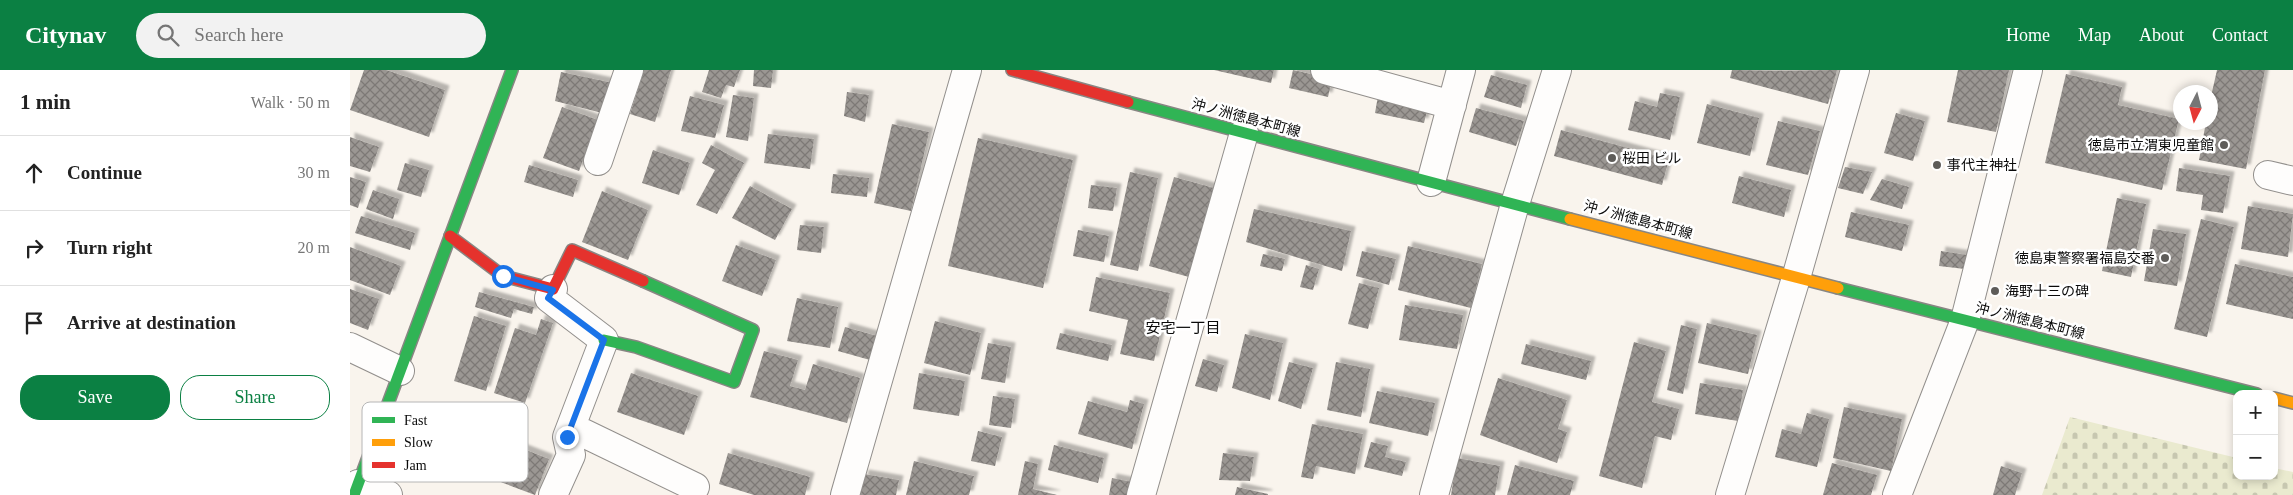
<!DOCTYPE html>
<meta charset="utf-8">
<style>
:root{--surface:#fff;--page:#f2f2f2;--text:#222;--muted:#767676;--line:#e0e0e0;--accent:#0b8043}
body{margin:0;font-family:"Times New Roman","Noto Sans JP",serif;background:var(--page);color:var(--text)}
.controls{position:absolute;right:15px;bottom:15px;display:grid;overflow:hidden;border-radius:10px;box-shadow:0 2px 8px #0003}
.controls button{width:45px;height:45px;display:grid;place-items:center;padding:0;border:0;border-bottom:1px solid var(--line);background:var(--surface);color:var(--text);font:25px sans-serif}
.compass{position:absolute;left:1823px;top:15px;width:45px;height:45px;border-radius:50%;background:var(--surface);box-shadow:0 2px 8px #0003;rotate:186deg}
.stop{position:absolute;width:15px;height:15px;margin:-11px;border:4px solid #1a73e8;border-radius:50%;background:#fff}
.stop.end{background:#1a73e8;border-color:#fff;box-shadow:0 1px 5px #0008}
.list{margin:0;padding:0;list-style:none}
h2{display:flex;justify-content:space-between;align-items:center;height:65px;margin:0;padding:0 20px;font-size:21px}
h2 small{font-size:16px;font-weight:400;color:var(--muted)}
.list li{display:grid;grid-template-columns:32px 1fr auto;gap:15px;align-items:center;box-sizing:border-box;height:75px;padding:0 20px;border-top:1px solid var(--line)}
.list b{display:block;font-size:19px;white-space:nowrap}
.list em{font-size:16px;font-style:normal;color:var(--muted)}
.actions{display:flex;gap:10px;padding:15px 20px}
.actions a{flex:1;padding:11px 0;border:1px solid var(--accent);border-radius:20px;text-align:center;font-size:18px;color:var(--accent)}
.actions .main{background:var(--accent);color:#fff}
.icon{flex:none;width:28px;height:28px;fill:none;stroke:currentColor;stroke-width:2;stroke-linecap:round;stroke-linejoin:round}
.map{position:relative;flex:none;width:1943px;height:425px;overflow:hidden}
header{display:flex;align-items:center;gap:30px;box-sizing:border-box;height:70px;padding:0 25px;background:var(--accent);color:#fff}
header strong{font-size:24px}
nav{display:flex;gap:28px;margin-inline-start:auto;font-size:18px}
.search{width:350px;height:45px;background:var(--page);display:flex;align-items:center;gap:12px;box-sizing:border-box;padding:0 18px;border-radius:28px;color:var(--muted);font-size:19px}
main{display:flex}
aside{flex:1;background:var(--surface)}
.map>svg:first-child{display:block}
.cemetery{fill:url(#cemetery-stones)}
.building{fill:url(#building-cross-hatch);filter:url(#shadow)}
.lines{fill:none;stroke-linecap:round;stroke-linejoin:round}
.street-casing{stroke:#928f8c;stroke-width:30}
.fast-casing{stroke:#888683;stroke-width:14}
.slow-casing{stroke:#888683;stroke-width:14}
.jam-casing{stroke:#888683;stroke-width:14}
.street{stroke:#fefdfc;stroke-width:28}
.fast{stroke:#30b455;stroke-width:11}
.slow{stroke:#ff9f0a;stroke-width:11}
.jam{stroke:#e5322d;stroke-width:11}
.route{stroke:#1a73e8;stroke-width:6}
.poi-dot{fill:#5e5c59;stroke:#fff;stroke-width:2}
.labels{text-anchor:middle;dominant-baseline:central;stroke-width:5;stroke-linejoin:round;paint-order:stroke}
.street-label{font-size:14px;fill:#0a0a0a;stroke:#fff}
.poi-label{font-size:14px;fill:#0a0a0a;stroke:#fff;text-anchor:start}
.neighbourhood-label{font-size:15px;fill:#0a0a0a;stroke:#fff}
.key{fill:#fff;stroke:#b6b6b6;stroke-width:1}
.key-label{font-size:14px;fill:#0a0a0a}
</style>
<header>
<strong>Citynav</strong>
<div class="search"><svg class="icon" aria-label="search" viewBox="0 0 24 24"><circle cx="10" cy="10" r="6"/><path d="M15 15l6 6"/></svg>Search here</div>
<nav><a>Home</a><a>Map</a><a>About</a><a>Contact</a></nav>
</header>
<main>
<aside>
<h2>1 min<small>Walk · 50 m</small></h2>
<ul class="list">
<li><svg class="icon" aria-label="ahead" viewBox="0 0 24 24"><path d="M12 20V5M6 11l6-6 6 6"/></svg><div><b>Continue</b></div><em>30 m</em></li>
<li><svg class="icon" aria-label="right" viewBox="0 0 24 24"><path d="M7 20v-9h11M14 6l5 5-5 5"/></svg><div><b>Turn right</b></div><em>20 m</em></li>
<li><svg class="icon" aria-label="arrive" viewBox="0 0 24 24"><path d="M6 21V4h12l-3 4 3 4H6"/></svg><div><b>Arrive at destination</b></div></li>
</ul>
<div class="actions"><a class="main">Save</a><a>Share</a></div>
</aside>
<div class="map">
<svg width="1943" height="425" viewBox="0 0 1943 425">
<defs>
<pattern id="cemetery-stones" width="16" height="16" patternUnits="userSpaceOnUse" patternTransform="scale(1.25)"><rect width="16" height="16" fill="#eaeacf"/><path d="M2 7V4a2 2 0 0 1 4 0v3zM10 15v-3a2 2 0 0 1 4 0v3z" fill="#c7c7b0"/></pattern>
<pattern id="building-cross-hatch" width="8" height="8" patternUnits="userSpaceOnUse" patternTransform="scale(1.25)"><rect width="8" height="8" fill="#9b9793"/><path d="M0 0l8 8M0 8l8-8" fill="none" stroke="#7d7976"/></pattern>
<filter id="shadow"><feDropShadow dx="4.5" dy="-4.5" stdDeviation="1" flood-color="#0004"/></filter>
</defs>
<rect width="100%" height="100%" fill="#f9f4ed"/>
<path class="cemetery" d="M1720,347L1887,388V406H1924V398L1943,402V425H1692Z"/>
<path class="building" d="M14,0H36L95,20L79,67L0,40Z
M294,0H321L305,52L280,44Z
M359,0H390L384,17L376,15L371,28L352,22Z
M404,0H423L421,18L403,16Z
M864,0H924L921,13Z
M943,0L982,9L978,27L939,18Z
M1382,0L1430,1L1487,0L1478,34L1380,8Z
M1608,0H1659L1646,62L1597,52Z
M1867,0H1915L1896,99L1849,90L1856,52H1860V31Z
M211,2L263,13L256,44L205,31Z
M1716,4L1772,17L1768,35L1829,49L1812,120L1695,93Z
M1141,5L1177,15L1171,38L1134,27Z
M497,22L519,25L515,52L494,46Z
M1310,23L1330,27L1320,70L1278,60L1285,31L1307,37Z
M383,25L404,28L398,71L376,67Z
M340,26L374,35L365,68L331,61Z
M1028,26L1078,37L1074,53L1025,43Z
M1357,34L1409,48L1400,86L1347,73Z
M212,37L248,50L229,101L193,88Z
M1126,38L1174,51L1166,76L1119,62Z
M1546,43L1575,51L1563,91L1534,83Z
M1428,51L1470,61L1458,105L1416,95Z
M542,54L579,62L561,141L524,133Z
M1211,60L1319,89L1312,115L1204,86Z
M418,64L464,69L460,99L414,93Z
M0,67L29,77L20,102L0,96Z
M628,68L723,90L693,218L598,196Z
M361,75L394,93L367,144L346,135L365,100L352,93Z
M303,80L340,93L329,125L292,113Z
M55,93L79,100L71,127L47,120Z
M179,95L228,110L223,127L174,112Z
M1495,97L1522,102L1513,124L1488,118Z
M1829,98L1880,106L1873,143L1851,140L1853,125L1826,121Z
M780,102L808,108L788,201L760,195Z
M483,104L519,108L517,127L481,123Z
M1389,106L1441,120L1434,147L1382,133Z
M0,107L16,112L8,138L0,135Z
M824,107L864,118L839,207L799,196Z
M1532,109L1559,117L1552,139L1520,130Z
M741,115L767,118L763,141L738,138Z
M400,116L442,139L425,170L382,148Z
M23,120L49,129L43,149L16,139Z
M252,121L298,140L278,190L232,172Z
M1767,128L1796,134L1781,207L1752,201Z
M1898,136L1943,144L1938,187L1891,179Z
M904,139L1001,161L992,201L896,172Z
M1501,142L1559,155L1552,181L1495,167Z
M11,146L65,163L60,180L5,163Z
M1851,149L1884,157L1857,267L1824,259Z
M450,155L474,157L471,183L447,180Z
M1803,159L1836,164L1827,216L1794,211Z
M728,160L759,166L754,192L723,186Z
M386,175L426,190L412,226L372,211Z
M1058,176L1132,194L1121,238L1048,220Z
M0,177L51,196L40,225L0,210Z
M1012,181L1046,189L1039,215L1006,206Z
M1591,181L1617,185L1615,199L1589,196Z
M913,184L935,189L932,201L910,196Z
M1885,194L1943,207V249L1876,234Z
M956,195L969,199L963,220L950,217Z
M746,207L820,223L804,291L770,284L778,250L739,241Z
M1009,213L1029,218L1018,259L998,254Z
M0,219L29,229L18,260L0,253Z
M129,222L184,237L182,244L164,239L161,248L125,237Z
M447,228L488,237L480,278L437,271Z
M1055,235L1113,245L1107,279L1049,270Z
M124,246L156,256L136,321L104,311Z
M191,249L203,253L175,333L144,323L165,258L186,265Z
M585,251L631,263L620,305L574,293Z
M1357,253L1407,265L1398,304L1348,293Z
M1331,255L1347,259L1333,324L1317,320Z
M495,257L527,266L520,290L488,281Z
M710,263L762,275L758,291L706,279Z
M895,264L933,273L920,330L882,318Z
M1284,272L1316,281L1302,332L1329,339L1321,370L1305,366L1292,418L1249,406Z
M638,273L661,277L655,313L631,309Z
M1176,274L1241,291L1236,310L1171,294Z
M414,281L448,290L440,316L455,320L463,294L510,308L497,353L400,327Z
M853,289L874,295L867,322L845,316Z
M939,292L963,298L951,339L928,331Z
M986,292L1020,299L1011,347L977,340Z
M281,303L348,326L334,365L267,342Z
M569,303L615,311L609,346L563,339Z
M1148,308L1217,330L1208,359L1217,362L1207,393L1130,365Z
M1350,313L1393,320L1388,351L1345,344Z
M1027,321L1085,333L1078,366L1019,353Z
M643,326L665,329L661,358L639,355Z
M780,330L794,334L782,379L728,364L738,331L777,342Z
M1494,337L1552,349L1541,401L1483,388Z
M1457,343L1479,349L1467,397L1425,387L1432,359L1451,364Z
M99,350L199,389L185,425L84,387Z
M962,354L1013,364L1005,404L966,396L963,409L951,407Z
M628,361L652,367L645,396L621,391Z
M1021,372L1038,376L1035,387L1056,392L1052,406L1014,397Z
M704,375L754,388L748,413L698,400Z
M378,383L460,407L455,425H404L369,414Z
M873,383L904,387L900,411L869,410Z
M1107,388L1150,396L1145,425H1101Z
M564,391L624,406L619,425H556Z
M675,391L688,394L683,419L707,425H668Z
M1482,393L1527,405L1521,425H1473Z
M1165,395L1224,411L1220,425H1157Z
M1651,396L1672,403L1665,425H1643Z
M514,404L549,410L546,425H510Z
M762,408L782,412L779,425H759Z
M887,417L918,424V425H885Z"/>
<g class="lines">
<defs>
<path id="street" d="M975,0L1102,35
M248,91L279,0
M1918,105L1943,111
M1081,112L1111,0
M203,219L199,228L254,270L217,367L221,385L203,425
M0,277L50,301
M221,357L345,417
M8,414L38,425
M495,425L617,0
M791,425L894,63
M1084,425L1165,134L1207,0
M1380,425L1446,208L1505,0
M1547,425L1615,250L1678,0"/>
<path id="fast" d="M778,32L1220,149
M1488,218L1907,324
M254,270L286,277L384,312L403,260L293,211
M4,425L162,0"/>
<path id="slow" d="M1220,149L1488,218
M1924,328L1943,333"/>
<path id="jam" d="M662,0L778,32
M100,166L153,206L203,219L222,180L293,211"/>
</defs>
<use href="#street" class="street-casing"/>
<use href="#fast" class="fast-casing"/>
<use href="#slow" class="slow-casing"/>
<use href="#jam" class="jam-casing"/>
<use href="#street" class="street"/>
<use href="#fast" class="fast"/>
<use href="#slow" class="slow"/>
<use href="#jam" class="jam"/>
</g>
<g class="lines">
<path class="route" d="M153,206L203,220L198,228L254,270L217,367"/>
</g>
<g class="poi-dot">
<circle cx="1874" cy="75" r="5"/>
<circle cx="1262" cy="88" r="5"/>
<circle cx="1587" cy="95" r="5"/>
<circle cx="1815" cy="188" r="5"/>
<circle cx="1645" cy="221" r="5"/>
</g>
<g class="labels">
<g class="street-label">
<text transform="translate(896 48) rotate(15)">沖ノ洲徳島本町線</text>
<text transform="translate(1288 150) rotate(15)">沖ノ洲徳島本町線</text>
<text transform="translate(1680 251) rotate(14)">沖ノ洲徳島本町線</text>
</g>
<g class="poi-label">
<text x="1864" y="75" text-anchor="end">徳島市立渭東児童館</text>
<text x="1272" y="88">桜田 ビル</text>
<text x="1597" y="95">事代主神社</text>
<text x="1805" y="188" text-anchor="end">徳島東警察署福島交番</text>
<text x="1655" y="221">海野十三の碑</text>
</g>
<g class="neighbourhood-label">
<text x="833" y="258">安宅一丁目</text>
</g>
</g>
<rect x="12" y="332" width="166" height="80" rx="8" class="key"/>
<rect x="22" y="347" width="23" height="6" fill="#30b455"/>
<rect x="22" y="369" width="23" height="7" fill="#ff9f0a"/>
<rect x="22" y="392" width="23" height="6" fill="#e5322d"/>
<g class="key-label">
<text x="54" y="355">Fast</text>
<text x="54" y="377">Slow</text>
<text x="54" y="400">Jam</text>
</g>
</svg>
<div class="controls">
<button>+</button>
<button>−</button>
</div>
<svg class="compass" viewBox="-18 -18 36 36"><path d="M0-13l5 13h-10z" fill="#e53935"/><path d="M0 13l5-13h-10z" fill="#767676"/></svg>
<div class="stop" style="left:153px;top:206px"></div>
<div class="stop end" style="left:217px;top:367px"></div>
</div>
</main>
